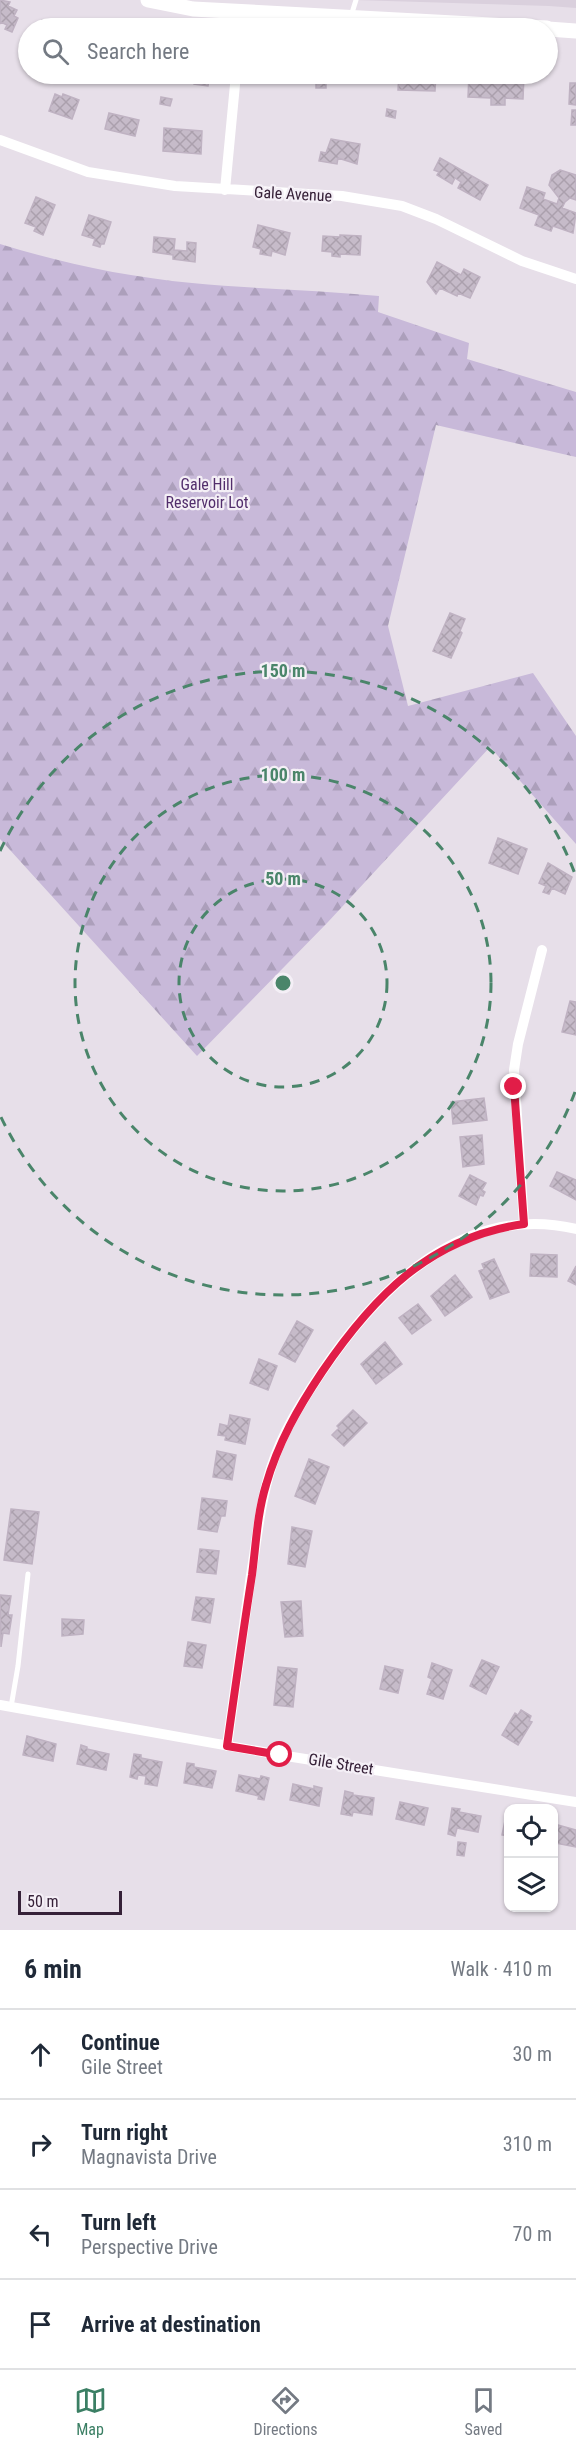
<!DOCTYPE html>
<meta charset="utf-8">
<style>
:root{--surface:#fff;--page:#f2f2f3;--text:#1f2937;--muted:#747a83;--line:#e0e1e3;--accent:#3b7f64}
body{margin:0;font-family:"Roboto Condensed",sans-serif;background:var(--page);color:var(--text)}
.controls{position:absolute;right:18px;bottom:18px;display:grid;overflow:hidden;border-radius:12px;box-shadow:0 2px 4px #0004}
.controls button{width:54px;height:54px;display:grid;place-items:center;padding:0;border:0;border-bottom:2px solid var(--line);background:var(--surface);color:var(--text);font:30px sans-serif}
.scale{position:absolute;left:18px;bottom:15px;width:104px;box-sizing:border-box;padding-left:6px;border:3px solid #362138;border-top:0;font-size:16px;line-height:21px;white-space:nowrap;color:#362138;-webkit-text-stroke:4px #f4eff6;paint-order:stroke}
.stop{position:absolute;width:18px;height:18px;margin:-14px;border:4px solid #e11d48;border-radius:50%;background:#fff}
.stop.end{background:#e11d48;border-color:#fff;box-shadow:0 2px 6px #0008}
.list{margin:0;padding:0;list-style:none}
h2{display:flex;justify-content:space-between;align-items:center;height:78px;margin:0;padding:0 24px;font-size:26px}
h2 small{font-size:20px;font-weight:400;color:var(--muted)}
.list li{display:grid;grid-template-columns:39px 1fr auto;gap:18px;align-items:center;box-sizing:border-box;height:90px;padding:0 24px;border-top:2px solid var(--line)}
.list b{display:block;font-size:22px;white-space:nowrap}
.list p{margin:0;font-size:20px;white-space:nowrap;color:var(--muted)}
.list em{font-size:20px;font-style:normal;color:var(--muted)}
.icon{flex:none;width:33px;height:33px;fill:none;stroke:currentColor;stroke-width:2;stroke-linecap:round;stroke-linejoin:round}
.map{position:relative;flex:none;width:576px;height:1930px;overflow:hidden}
.search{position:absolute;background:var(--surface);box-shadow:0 2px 4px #0004;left:18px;right:18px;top:18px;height:66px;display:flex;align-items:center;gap:15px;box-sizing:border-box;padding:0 21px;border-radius:33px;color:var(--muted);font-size:22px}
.sheet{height:438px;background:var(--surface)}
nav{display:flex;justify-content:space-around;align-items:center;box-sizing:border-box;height:84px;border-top:2px solid var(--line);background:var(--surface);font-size:16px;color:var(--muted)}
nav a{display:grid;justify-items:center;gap:3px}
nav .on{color:var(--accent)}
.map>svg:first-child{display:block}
.built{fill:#dad0dd}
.forest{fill:url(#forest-firs)}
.building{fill:url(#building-cross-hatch);stroke:#bfb2c2;stroke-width:1.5}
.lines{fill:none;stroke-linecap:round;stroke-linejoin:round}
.lane{stroke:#fff;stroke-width:5}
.street{stroke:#fff;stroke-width:10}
.secondary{stroke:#fff;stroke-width:15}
.route{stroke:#e11d48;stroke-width:8}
.ring{fill:none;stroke:#4a856a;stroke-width:3;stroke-dasharray:10 8}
.labels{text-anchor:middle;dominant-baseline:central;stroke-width:4.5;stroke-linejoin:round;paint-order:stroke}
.street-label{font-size:16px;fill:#362138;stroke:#f4eff6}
.park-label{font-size:16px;fill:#522e6c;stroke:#f4eff6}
.centre{fill:#4a856a;stroke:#f4eff6;stroke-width:3}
.ring-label{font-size:18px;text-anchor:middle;font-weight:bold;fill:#4a856a;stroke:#f4eff6;stroke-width:4.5;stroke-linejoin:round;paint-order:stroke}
</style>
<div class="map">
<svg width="576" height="1930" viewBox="0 0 576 1930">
<defs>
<pattern id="forest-firs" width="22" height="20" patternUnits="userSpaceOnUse" patternTransform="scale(1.5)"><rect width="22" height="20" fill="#c8b9d9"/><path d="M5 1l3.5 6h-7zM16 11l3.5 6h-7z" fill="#ac9fbb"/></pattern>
<pattern id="building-cross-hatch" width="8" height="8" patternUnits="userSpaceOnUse" patternTransform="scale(1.5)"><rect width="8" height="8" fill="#c6bbc9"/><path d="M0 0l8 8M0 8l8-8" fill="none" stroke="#aba0ad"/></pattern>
</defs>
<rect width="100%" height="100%" fill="#e7dfe9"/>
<path class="built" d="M355,0H576V8L549,6Z"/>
<path class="forest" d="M0,244C62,263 127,277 192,283C255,289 317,290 379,296L378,312L469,343L467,359L576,392V457L436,425L388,626L408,706L533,673L576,736V844L490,747L328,922L197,1056L0,839Z"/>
<path class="building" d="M0,0L10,2L8,6L17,10L14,16L18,18L12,32L5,29L7,25L1,22L0,24Z
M42,20L58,25L57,28H39Z
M195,74H210L208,86L194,84Z
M267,74H287V79L267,77Z
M316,74H347V82H326V88H316Z
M377,74H393V81L377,80Z
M399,74H436L435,91L398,90Z
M469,74L524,75L523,99L505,98V105H491V98L468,97Z
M570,83H576V105L569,104Z
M55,94L62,97L63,94L79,100L72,119L49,111Z
M161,97L172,99L170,106L160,104Z
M387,109L396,111L395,118L386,116Z
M572,110H576V125H571Z
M109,113L139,120L135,136L105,129Z
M164,128L202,131L201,154L163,151Z
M331,139L360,144L357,164L338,158L337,164L319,161L321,152L326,153Z
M440,158L488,185L480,200L458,188L461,182L455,178L452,184L437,175L439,172L434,170Z
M560,170L576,175V200L570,198L565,202L562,208L576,213L573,233L553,226L551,231L535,225L539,215L520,208L527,187L545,193L543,199L557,204L559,198L549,185L552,175Z
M36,197L55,205L43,235L34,231L36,227L25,223Z
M89,215L111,222L104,244H101L100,247L93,245L95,239L82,235Z
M258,225L290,233L285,255L272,251L271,256L260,254L261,249L253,247Z
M340,235L361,236L360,255L340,254V257L332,256V252L322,251L323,236L340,237Z
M154,237L175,239L174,250L187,251V242L196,243L195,262L173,259V255L153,252Z
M437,262L461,275L464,269L480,277L470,298L458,293L457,296L440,288L436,294L427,282Z
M450,613L465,619L460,631L462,633L451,658L433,651Z
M498,838L527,849L518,874L489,863Z
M548,863L572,877L565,894L552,888L549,894L543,892L546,886L539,883Z
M570,1001L576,1002V1035L562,1032Z
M484,1098L487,1120L453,1124L451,1102Z
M482,1135L484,1164L463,1167L460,1137Z
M557,1172L576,1180V1200L550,1186Z
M470,1175L486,1183L482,1190L485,1192L483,1196L480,1195L476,1205L459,1196Z
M531,1254L557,1255V1277L530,1276Z
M494,1259L509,1292L490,1299L479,1271L484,1269L482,1264Z
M576,1266V1285L568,1281Z
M455,1275L472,1297L445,1316L431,1296Z
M418,1304L431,1320L412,1334L399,1318Z
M297,1321L313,1330L295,1362L279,1354Z
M385,1342L402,1364L376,1384L361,1364Z
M259,1359L277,1366L268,1390L250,1383Z
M353,1410L367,1423L344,1446L332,1435L339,1428L337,1426Z
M230,1415L250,1419L245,1444L225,1440L226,1436L218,1435L220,1424L228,1426Z
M217,1451L236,1455L232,1480L213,1477Z
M309,1459L329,1467L315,1504L295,1496Z
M202,1498L227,1501L225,1516H221L217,1532L198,1529Z
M11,1509L39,1512L32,1564L4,1560Z
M292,1527L312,1531L305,1567L288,1564Z
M200,1549L219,1551L216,1574L197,1572Z
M0,1595L11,1596L8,1615H12L9,1634L3,1633L1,1647Z
M196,1597L214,1599L210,1623L192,1620Z
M301,1601L303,1636L285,1637L281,1602Z
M62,1619L84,1620L83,1634L62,1636Z
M188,1642L206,1645L202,1668L184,1666Z
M482,1660L499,1667L486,1694L470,1686Z
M432,1663L452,1670L443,1699L427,1694L432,1679L428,1677Z
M385,1666L403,1670L398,1693L380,1689Z
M278,1667L297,1669L293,1707L274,1705Z
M521,1710L531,1716L529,1721L532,1722L518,1745L502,1735L515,1713L518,1715Z
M27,1736L56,1744L53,1761L23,1755Z
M81,1745L87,1747V1749L109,1754L106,1770L77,1764Z
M134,1754L141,1755V1758L162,1762L157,1786L145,1784L146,1776L138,1775L137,1779L130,1777Z
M187,1763L194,1764V1767L216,1771L212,1788L184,1783Z
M239,1775L260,1779L261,1776L269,1778L264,1800L258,1799L259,1796L236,1791Z
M293,1784L314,1789V1786L322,1788L319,1806L290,1800Z
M345,1791L353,1793V1795L374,1798L372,1815L353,1812L352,1816L341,1814Z
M400,1802L428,1808L424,1825L396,1819Z
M452,1808L460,1809L459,1812L481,1816L478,1832L457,1828L455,1836L448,1834Z
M506,1816H508V1836L502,1835Z
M558,1825L576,1830V1847L555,1843Z
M458,1842L466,1843L464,1856L457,1855Z"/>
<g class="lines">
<path class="lane" d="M351,16L356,0
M11,1707L18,1666L28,1574"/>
<path class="street" d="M240,28L241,12
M0,140L88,172L175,186L342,196L402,206L436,219L522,261L576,279
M225,190L236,74
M524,1224L514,1070L518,1044L542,950
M0,1705L280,1755L576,1802
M227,1746C235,1689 243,1632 251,1575C257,1539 260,1503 271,1468C282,1433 301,1403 321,1373C378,1288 464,1202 576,1229"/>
<path class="secondary" d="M148,0L193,9L547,28
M548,29L576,31"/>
</g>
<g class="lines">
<path class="route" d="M280,1755L227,1746C235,1689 243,1632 252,1575C256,1545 257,1514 266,1485C278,1443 298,1408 322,1372C373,1297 430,1237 524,1224L514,1087"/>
</g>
<g class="ring">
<circle cx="283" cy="983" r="104"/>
<circle cx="283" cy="983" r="208"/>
<path d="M575 1092A312 312 0 0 1 0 1115M0 851A312 312 0 0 1 575 874"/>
</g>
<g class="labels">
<g class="street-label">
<text transform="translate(293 194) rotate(3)">Gale Avenue</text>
<text transform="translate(341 1764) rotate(9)">Gile Street</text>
</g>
<g class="park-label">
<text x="207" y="484">Gale Hill<tspan x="207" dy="18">Reservoir Lot</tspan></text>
</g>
</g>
<circle cx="283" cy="983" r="9" class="centre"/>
<g class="ring-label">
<text x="283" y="677">150 m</text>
<text x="283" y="781">100 m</text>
<text x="283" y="885">50 m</text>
</g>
</svg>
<div class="controls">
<button><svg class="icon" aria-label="locate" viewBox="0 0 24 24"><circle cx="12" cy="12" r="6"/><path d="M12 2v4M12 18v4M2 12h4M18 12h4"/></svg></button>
<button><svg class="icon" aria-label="layers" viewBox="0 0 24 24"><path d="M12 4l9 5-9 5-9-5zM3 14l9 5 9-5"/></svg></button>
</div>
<div class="scale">50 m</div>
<div class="stop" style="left:280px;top:1755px"></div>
<div class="stop end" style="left:514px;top:1087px"></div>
<div class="search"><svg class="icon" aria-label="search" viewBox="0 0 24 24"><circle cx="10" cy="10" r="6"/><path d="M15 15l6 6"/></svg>Search here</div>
</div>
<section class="sheet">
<h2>6 min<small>Walk · 410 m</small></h2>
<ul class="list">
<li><svg class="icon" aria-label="ahead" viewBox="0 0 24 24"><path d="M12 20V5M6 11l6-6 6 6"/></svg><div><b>Continue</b><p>Gile Street</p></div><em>30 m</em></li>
<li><svg class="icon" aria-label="right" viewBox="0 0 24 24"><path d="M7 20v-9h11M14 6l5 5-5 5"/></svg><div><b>Turn right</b><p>Magnavista Drive</p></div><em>310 m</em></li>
<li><svg class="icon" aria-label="left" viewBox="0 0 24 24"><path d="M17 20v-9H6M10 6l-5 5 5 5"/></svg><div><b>Turn left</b><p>Perspective Drive</p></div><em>70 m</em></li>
<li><svg class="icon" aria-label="arrive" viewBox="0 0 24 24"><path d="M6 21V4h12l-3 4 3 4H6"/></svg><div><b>Arrive at destination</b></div></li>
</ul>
</section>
<nav>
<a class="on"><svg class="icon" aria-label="map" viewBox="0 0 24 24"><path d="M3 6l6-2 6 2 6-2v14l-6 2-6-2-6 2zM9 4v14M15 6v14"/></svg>Map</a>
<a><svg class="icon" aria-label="directions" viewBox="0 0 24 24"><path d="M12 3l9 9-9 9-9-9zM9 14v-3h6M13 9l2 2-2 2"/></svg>Directions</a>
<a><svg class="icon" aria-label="saved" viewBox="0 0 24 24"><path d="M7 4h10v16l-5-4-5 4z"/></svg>Saved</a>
</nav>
